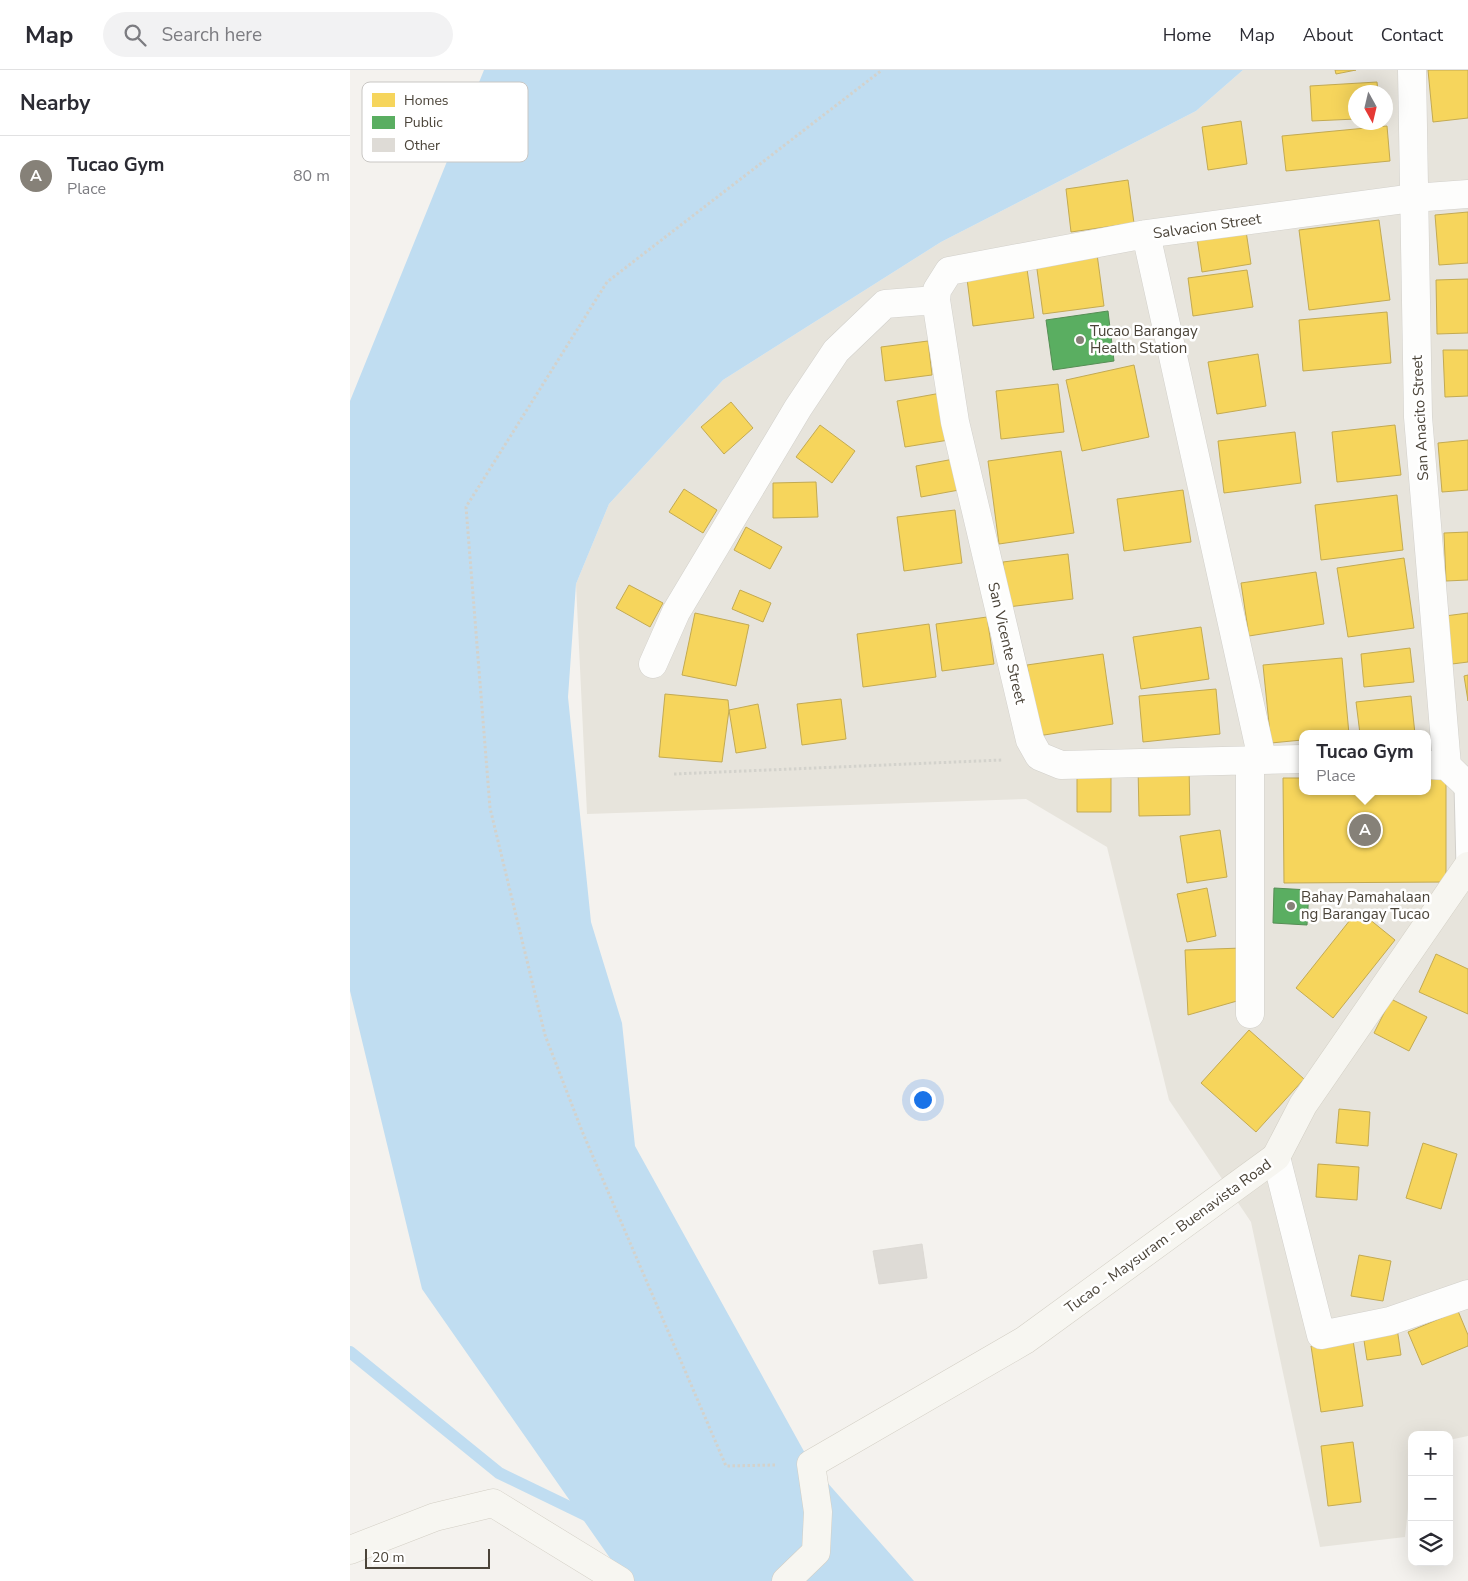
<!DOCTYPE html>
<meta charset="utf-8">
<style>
:root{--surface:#fff;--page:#f2f2f3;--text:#2b2b33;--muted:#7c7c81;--line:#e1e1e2;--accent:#868178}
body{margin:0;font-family:"Nunito Sans",sans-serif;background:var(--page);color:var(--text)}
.controls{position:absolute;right:15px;bottom:15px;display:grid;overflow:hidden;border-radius:10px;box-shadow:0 5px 20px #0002}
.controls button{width:45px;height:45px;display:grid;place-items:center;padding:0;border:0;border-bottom:1px solid var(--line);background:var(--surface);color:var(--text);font:25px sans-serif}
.compass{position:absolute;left:998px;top:15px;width:45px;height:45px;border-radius:50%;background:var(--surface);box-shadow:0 5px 20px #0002;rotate:172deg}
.scale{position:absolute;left:15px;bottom:12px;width:125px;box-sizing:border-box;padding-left:5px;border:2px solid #4b4439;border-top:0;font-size:14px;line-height:18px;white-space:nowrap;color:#4b4439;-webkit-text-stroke:4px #fff;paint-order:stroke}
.you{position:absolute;left:572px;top:1029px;width:18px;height:18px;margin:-12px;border:4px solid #fff;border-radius:50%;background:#1a73e8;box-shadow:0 0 0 8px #1a73e833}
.badge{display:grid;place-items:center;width:32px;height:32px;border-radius:50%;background:var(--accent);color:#fff;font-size:16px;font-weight:700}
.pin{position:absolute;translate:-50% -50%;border:2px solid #fff;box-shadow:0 1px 5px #0006}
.popup{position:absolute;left:949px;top:660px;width:132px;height:65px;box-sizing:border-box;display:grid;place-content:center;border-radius:10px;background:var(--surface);filter:drop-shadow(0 1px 4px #0005);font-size:16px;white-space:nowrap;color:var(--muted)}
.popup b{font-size:19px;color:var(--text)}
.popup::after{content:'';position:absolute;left:50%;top:100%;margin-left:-10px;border:10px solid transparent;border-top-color:var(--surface)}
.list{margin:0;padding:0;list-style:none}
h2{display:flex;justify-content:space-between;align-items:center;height:65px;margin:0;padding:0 20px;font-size:21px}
h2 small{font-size:16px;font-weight:400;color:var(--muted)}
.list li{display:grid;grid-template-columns:32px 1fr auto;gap:15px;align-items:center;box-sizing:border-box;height:80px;padding:0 20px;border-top:1px solid var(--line)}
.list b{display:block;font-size:19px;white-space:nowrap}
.list p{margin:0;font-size:16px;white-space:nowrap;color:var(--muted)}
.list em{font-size:16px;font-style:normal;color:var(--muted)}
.icon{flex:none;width:28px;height:28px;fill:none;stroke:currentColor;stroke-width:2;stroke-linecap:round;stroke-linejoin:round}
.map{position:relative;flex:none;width:1118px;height:1511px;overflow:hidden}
header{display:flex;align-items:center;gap:30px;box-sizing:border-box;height:70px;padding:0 25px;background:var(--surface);border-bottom:1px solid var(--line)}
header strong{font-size:24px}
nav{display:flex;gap:28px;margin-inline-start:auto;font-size:18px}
.search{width:350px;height:45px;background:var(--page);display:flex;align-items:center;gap:12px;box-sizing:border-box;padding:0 18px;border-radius:28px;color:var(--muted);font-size:19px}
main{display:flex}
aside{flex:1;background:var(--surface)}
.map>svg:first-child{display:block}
.residential{fill:#e7e4dc;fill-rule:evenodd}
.water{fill:#c0ddf1}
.homes{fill:#f6d55c;stroke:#c3aa52}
.public{fill:#5aae61;stroke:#568e55}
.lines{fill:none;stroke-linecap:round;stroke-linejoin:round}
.stream{stroke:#c0ddf1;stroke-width:12}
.building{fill:#dedbd6;stroke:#dcd9d4}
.lane-casing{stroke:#d2d0cb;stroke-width:21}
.street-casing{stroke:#d2d0cb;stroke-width:29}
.secondary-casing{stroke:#d3cfc5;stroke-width:29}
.path{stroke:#d3d2cc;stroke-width:3;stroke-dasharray:2.5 2.5;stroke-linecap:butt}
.lane{stroke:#fdfdfc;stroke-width:19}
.street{stroke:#fdfdfc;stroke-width:28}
.secondary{stroke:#f7f6f1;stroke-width:28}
.poi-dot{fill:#868178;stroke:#fff;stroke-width:2}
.labels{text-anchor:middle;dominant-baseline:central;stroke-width:5;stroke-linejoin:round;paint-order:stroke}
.street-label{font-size:15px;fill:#4b4439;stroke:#fff}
.poi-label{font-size:15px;fill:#4b4439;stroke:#fff;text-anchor:start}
.key{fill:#fff;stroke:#c9c7c4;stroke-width:1}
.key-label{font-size:14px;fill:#4b4439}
</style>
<header>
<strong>Map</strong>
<div class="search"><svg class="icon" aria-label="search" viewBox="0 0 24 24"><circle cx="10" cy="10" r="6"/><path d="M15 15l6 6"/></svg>Search here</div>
<nav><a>Home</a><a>Map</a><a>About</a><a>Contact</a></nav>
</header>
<main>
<aside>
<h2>Nearby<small></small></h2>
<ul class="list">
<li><span class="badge">A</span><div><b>Tucao Gym</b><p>Place</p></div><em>80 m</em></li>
</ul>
</aside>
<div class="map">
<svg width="1118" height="1511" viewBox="0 0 1118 1511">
<rect width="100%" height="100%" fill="#f4f2ee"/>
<path class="residential" d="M893,0H1118V1366L1099,1370V1365H1062V1402L1055,1467L970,1477L901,1152L819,1030L757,777L676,729L237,744L226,514L259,434L373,310L591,172L846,41ZM1006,22H1036V52H1006ZM952,664H1078V721H952Z"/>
<path class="water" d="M134,0H893L846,41L591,172L373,310L259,434L226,514L218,627L241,852L272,953L285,1076L461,1394L564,1511H276L72,1219L0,921V331Z"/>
<path class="homes" d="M985,0H1006L986,4Z
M1078,0H1118V48L1083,52Z
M1027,12L1028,22H1006V49L962,51L960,16Z
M891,51L897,94L858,100L852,57Z
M1037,56L1040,91L936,101L932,66Z
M778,110L784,153L721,162L716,119Z
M1118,142V193L1089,195L1085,145Z
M1029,150L1040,230L959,240L949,160Z
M896,161L901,194L852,202L847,168Z
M747,184L754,236L693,244L686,192Z
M676,192L684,248L623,256L616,201Z
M897,200L903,237L843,246L838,208Z
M1118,209V263L1087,264L1086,210Z
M1037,242L1041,293L953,301L949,250Z
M578,271L582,305L535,311L531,277Z
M1093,280H1118V326L1095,327Z
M908,284L916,336L867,344L858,292Z
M784,295L799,367L732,381L716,310Z
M708,314L714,362L651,369L646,321Z
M591,323L599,370L555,377L547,331Z
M381,332L403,358L374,384L351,357Z
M470,355L505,381L482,413L446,387Z
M1045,355L1051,405L987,412L982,362Z
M945,362L951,413L874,423L868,371Z
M1118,370V420L1092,422L1088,373Z
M711,381L724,463L649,474L638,391Z
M604,389L609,420L571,427L566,396Z
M466,412L468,447L423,448V413Z
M334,419L367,440L353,463L319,442Z
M833,420L841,472L774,481L767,429Z
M1047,425L1053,480L971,490L965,435Z
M605,440L612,493L554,501L547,447Z
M396,457L432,477L420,499L384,480Z
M1118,462V510L1096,511L1094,463Z
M718,484L723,529L658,537L653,492Z
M1054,488L1064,558L998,567L987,498Z
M966,502L974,554L899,566L891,513Z
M279,515L313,533L300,557L266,538Z
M390,520L421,533L413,552L382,539Z
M345,543L399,555L386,616L332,605Z
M1118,543V592L1102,594L1095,546Z
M637,547L644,594L592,601L586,554Z
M579,554L586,607L513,617L507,564Z
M851,557L859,609L791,619L783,567Z
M1060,578L1064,612L1014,617L1011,584Z
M753,584L763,654L688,666L677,595Z
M992,588L999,664H952V670L921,673L913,595Z
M1118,605V631L1114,606Z
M866,619L870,664L793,672L789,626Z
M315,624L378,630L379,640L372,692L309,687Z
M1061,626L1065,664H1010L1006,632Z
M491,629L496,669L452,675L447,634Z
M408,634L416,678L386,683L379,640Z
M839,695L840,745L789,746L788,696Z
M727,698H761V742H727Z
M1078,707H1096V812L934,813L933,708H952V721H1078Z
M870,760L877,807L837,813L830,766Z
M857,818L866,866L837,872L827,824Z
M1008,840L1045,870L983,948L946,918Z
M892,878L894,929L838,945L835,880Z
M1086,884L1118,899V944L1069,922Z
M1041,929L1077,947L1059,981L1024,963Z
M899,960L954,1009L906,1062L851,1013Z
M989,1039L1020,1042L1018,1076L986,1073Z
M1073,1073L1107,1084L1091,1139L1056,1128Z
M968,1094L1009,1097L1007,1130L966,1127Z
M1009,1185L1041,1191L1033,1231L1001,1226Z
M1108,1241L1118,1265V1276L1072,1295L1058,1262Z
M1047,1258L1051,1285L1017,1290L1013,1264Z
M1003,1270L1013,1336L971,1342L961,1276Z
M1003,1372L1011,1432L978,1436L971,1376Z"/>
<path class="public" d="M758,241L764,291L703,300L696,250Z
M924,818L959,820L957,855L923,853Z"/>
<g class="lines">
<path class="stream" d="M0,1282L149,1403L242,1448"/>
</g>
<path class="building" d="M572,1174L577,1208L529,1214L523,1181Z"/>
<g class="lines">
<defs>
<path id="lane" d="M1114,715L1116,798"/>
<path id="street" d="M1062,0L1068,347L1097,696
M796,164L912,689
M303,594L326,542L448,338L486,281L535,234L586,230
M952,689L711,695L689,686L680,670L605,352L586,230L587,220L599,201L796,164L1063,128L1118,124
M900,690V944
M1079,695L1097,696L1118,716
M926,1087L971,1265L1040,1251L1118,1224"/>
<path id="secondary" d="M0,1480L85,1447L143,1433L270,1511
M436,1511L466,1482L468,1442L461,1394L675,1270L926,1087L953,1035L1118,796"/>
</defs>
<use href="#lane" class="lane-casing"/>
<use href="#street" class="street-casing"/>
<use href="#secondary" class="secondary-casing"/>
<path class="path" d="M324,704L652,690
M425,1395L376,1396L232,1061L195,965L140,738L116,437L257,212L532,0"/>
<use href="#lane" class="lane"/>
<use href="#street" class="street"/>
<use href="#secondary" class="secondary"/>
</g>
<g class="poi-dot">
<circle cx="730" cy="270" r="5"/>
<circle cx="941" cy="836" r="5"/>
</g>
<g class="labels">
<g class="street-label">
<text transform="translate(857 156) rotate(-8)">Salvacion Street</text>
<text transform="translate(1070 348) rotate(-93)">San Anacito Street</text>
<text transform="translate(657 573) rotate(77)">San Vicente Street</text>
<text transform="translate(818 1166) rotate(-36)">Tucao - Maysuram - Buenavista Road</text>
</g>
<g class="poi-label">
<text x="740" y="261">Tucao Barangay<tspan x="740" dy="17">Health Station</tspan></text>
<text x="951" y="827">Bahay Pamahalaan<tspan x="951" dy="17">ng Barangay Tucao</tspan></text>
</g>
</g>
<rect x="12" y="12" width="166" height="80" rx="8" class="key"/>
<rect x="22" y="23" width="23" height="14" fill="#f6d55c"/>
<rect x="22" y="46" width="23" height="13" fill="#5aae61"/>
<rect x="22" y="68" width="23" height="14" fill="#dedbd6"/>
<g class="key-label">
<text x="54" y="35">Homes</text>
<text x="54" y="57">Public</text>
<text x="54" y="80">Other</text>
</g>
</svg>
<div class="controls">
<button>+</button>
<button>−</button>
<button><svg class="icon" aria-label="layers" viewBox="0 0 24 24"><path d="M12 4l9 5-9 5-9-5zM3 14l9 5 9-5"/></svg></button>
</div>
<svg class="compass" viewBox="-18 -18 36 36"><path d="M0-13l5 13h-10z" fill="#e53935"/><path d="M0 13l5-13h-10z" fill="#7c7c81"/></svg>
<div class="scale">20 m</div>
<div class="you"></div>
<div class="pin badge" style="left:1015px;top:760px">A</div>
<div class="popup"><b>Tucao Gym</b>Place</div>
</div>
</main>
